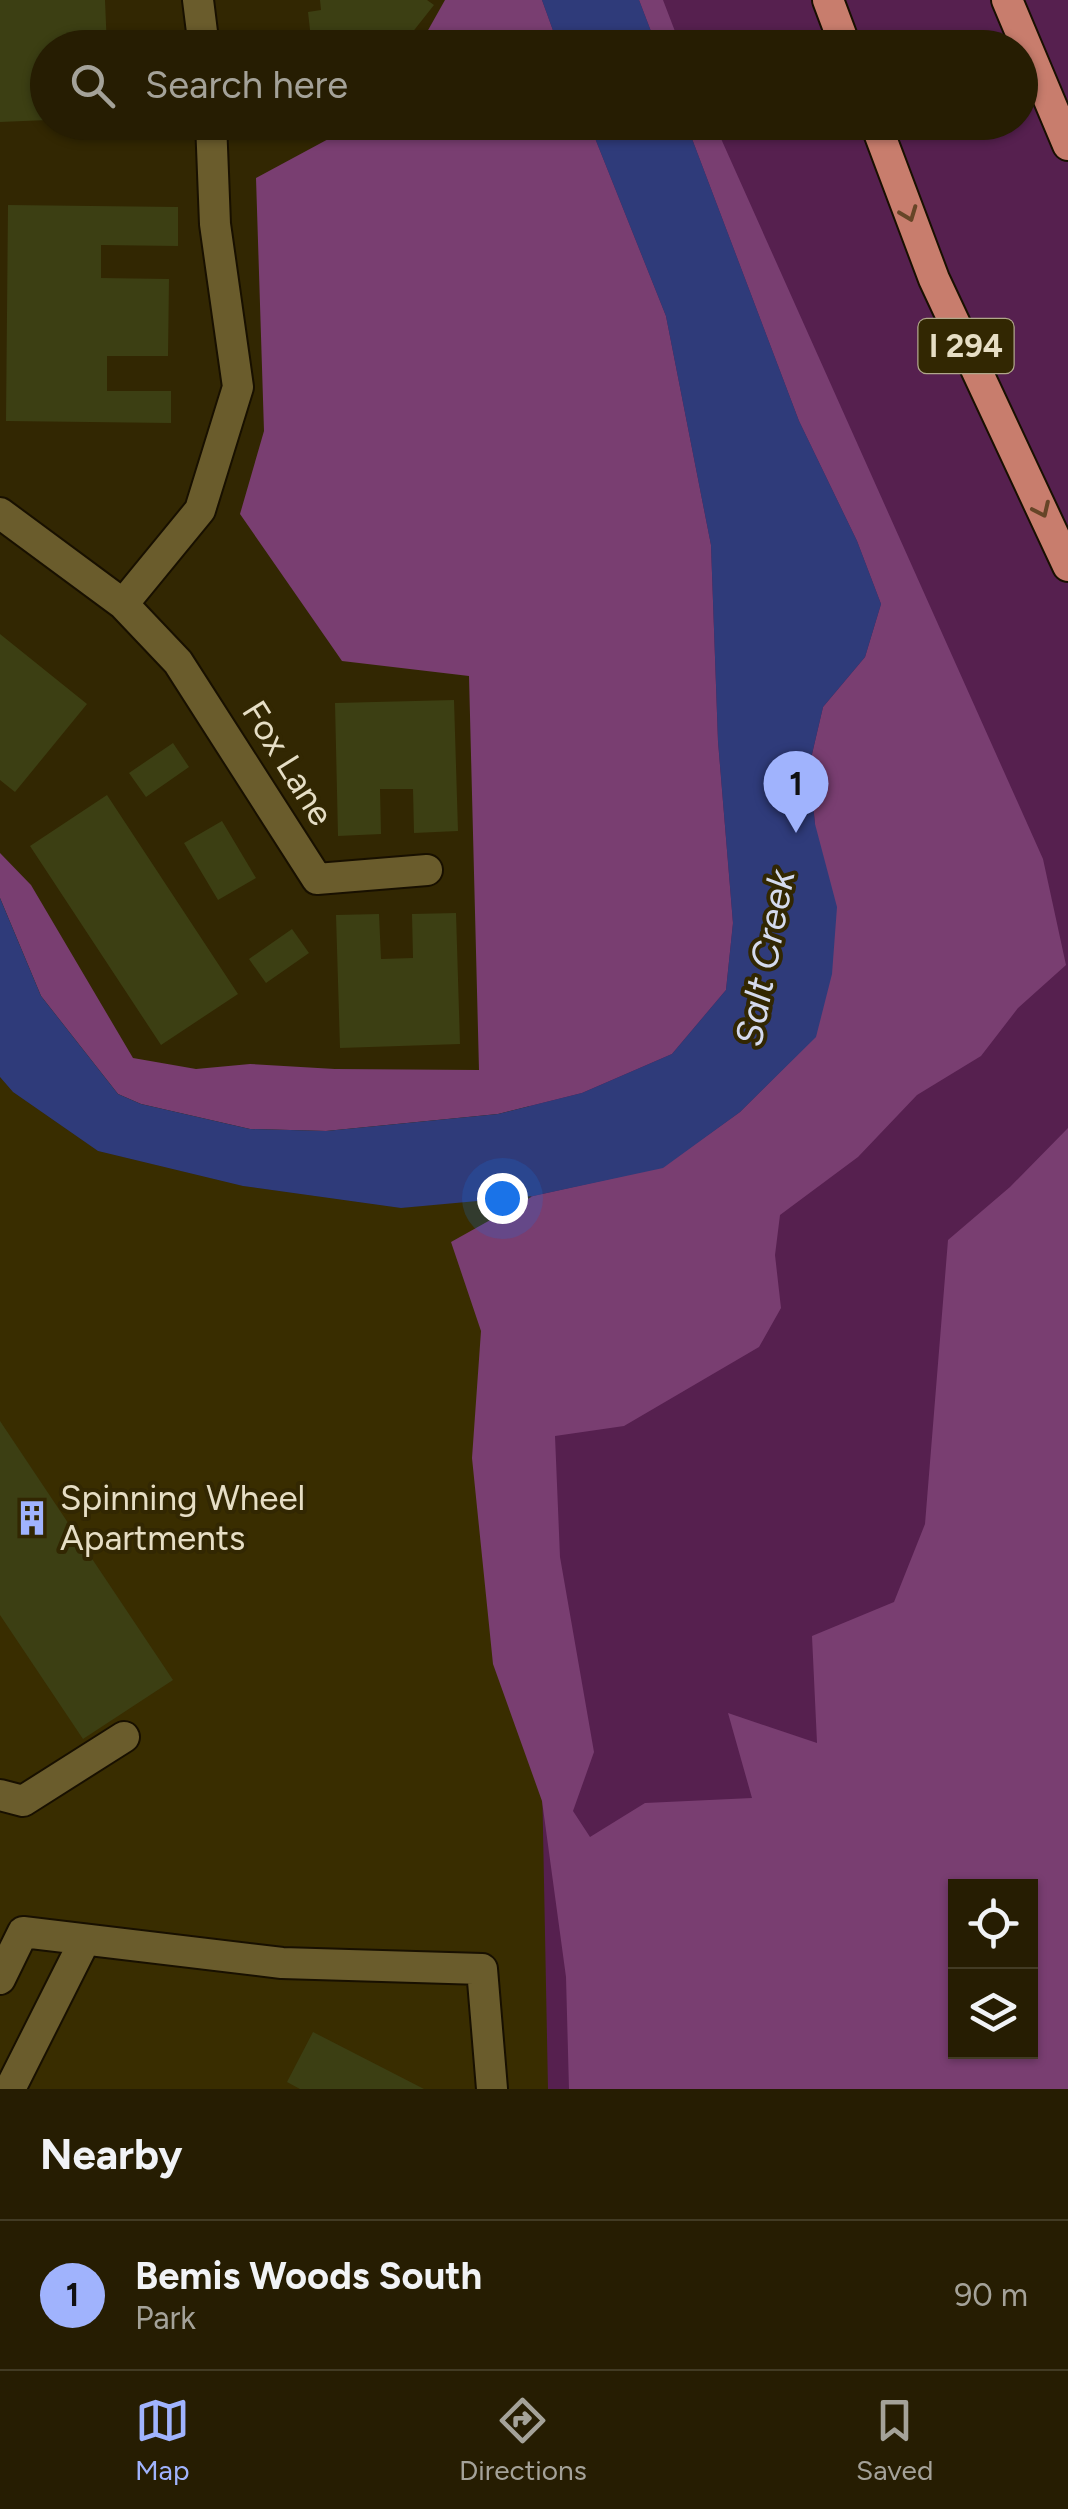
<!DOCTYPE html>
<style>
:root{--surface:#261d02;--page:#2e260c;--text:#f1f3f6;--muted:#a4a299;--line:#423b24;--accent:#a0b3fd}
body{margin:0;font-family:Figtree,sans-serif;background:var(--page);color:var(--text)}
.controls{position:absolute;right:30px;bottom:30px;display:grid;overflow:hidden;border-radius:0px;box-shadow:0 2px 8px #0004}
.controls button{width:90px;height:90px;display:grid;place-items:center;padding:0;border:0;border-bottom:2px solid var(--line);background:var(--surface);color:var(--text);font:50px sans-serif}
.you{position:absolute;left:502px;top:1198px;width:35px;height:35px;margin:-25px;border:8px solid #fff;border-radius:50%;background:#1a73e8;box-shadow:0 0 0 15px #1a73e833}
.badge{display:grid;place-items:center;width:65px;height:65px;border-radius:50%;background:var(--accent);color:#111;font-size:32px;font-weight:700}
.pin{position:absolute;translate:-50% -82px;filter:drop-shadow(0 2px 5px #0008)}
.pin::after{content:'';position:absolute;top:52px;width:35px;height:30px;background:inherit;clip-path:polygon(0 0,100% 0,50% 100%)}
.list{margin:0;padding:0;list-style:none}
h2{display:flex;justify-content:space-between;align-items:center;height:130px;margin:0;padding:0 40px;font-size:42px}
h2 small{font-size:32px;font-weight:400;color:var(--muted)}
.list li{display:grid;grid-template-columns:65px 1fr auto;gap:30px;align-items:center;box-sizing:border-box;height:150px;padding:0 40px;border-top:2px solid var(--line)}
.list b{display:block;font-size:38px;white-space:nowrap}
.list p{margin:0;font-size:32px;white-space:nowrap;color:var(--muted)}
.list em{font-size:32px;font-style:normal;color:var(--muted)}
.icon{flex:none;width:55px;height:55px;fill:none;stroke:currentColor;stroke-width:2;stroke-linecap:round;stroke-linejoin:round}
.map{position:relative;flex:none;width:1068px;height:2089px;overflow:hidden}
.search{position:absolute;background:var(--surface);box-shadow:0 2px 8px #0004;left:30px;right:30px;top:30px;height:110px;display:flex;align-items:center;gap:25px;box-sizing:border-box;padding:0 35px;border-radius:55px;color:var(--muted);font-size:38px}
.sheet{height:280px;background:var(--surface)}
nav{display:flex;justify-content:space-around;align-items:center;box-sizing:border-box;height:140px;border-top:2px solid var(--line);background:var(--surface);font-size:28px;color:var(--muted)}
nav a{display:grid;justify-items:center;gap:5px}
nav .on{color:var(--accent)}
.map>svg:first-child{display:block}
.built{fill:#392d00}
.green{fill:#56204f;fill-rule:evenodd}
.forest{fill:#793e71;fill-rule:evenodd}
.water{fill:#2f3b7a}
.building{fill:#3c3f13}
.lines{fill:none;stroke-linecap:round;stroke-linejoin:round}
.minor-casing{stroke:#181000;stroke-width:34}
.highway-casing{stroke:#181000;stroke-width:34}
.minor{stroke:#6a5c2c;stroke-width:30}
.highway{stroke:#c87d6d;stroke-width:30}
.oneway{stroke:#664527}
.labels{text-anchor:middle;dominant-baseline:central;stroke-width:8;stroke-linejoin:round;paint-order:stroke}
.shield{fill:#322702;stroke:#b0a78a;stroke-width:2.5}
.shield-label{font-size:32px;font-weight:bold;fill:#e6dec5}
.street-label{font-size:35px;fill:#e6dec5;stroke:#322702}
.poi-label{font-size:35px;fill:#e6dec5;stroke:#322702;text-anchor:start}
.water-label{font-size:38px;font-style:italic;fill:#d4daed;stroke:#322702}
</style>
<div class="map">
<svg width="1068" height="2089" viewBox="0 0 1068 2089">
<rect width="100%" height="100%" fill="#322702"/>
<path class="built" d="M0,1077L13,1092L98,1151L243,1186L401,1208L530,1195L553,2089H0Z"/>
<path class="green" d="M507,0H1068V2089H548L510,123L1020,122V48L508,47ZM956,1886H1030V2052H956Z"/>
<path class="forest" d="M445,0H542L559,47L418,48Z
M639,0H663L681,47H657Z
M358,123H589L666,316L711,545L718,741L733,923L726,990L672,1054L582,1093L498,1114L326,1131L250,1129L141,1104L118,1094L41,996L0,898V853L31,885L133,1058L196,1069L250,1064L335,1069L479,1070L469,676L342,661L240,514L264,431L256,178Z
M686,123H714L1043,859L1066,965L1018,1008L981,1056L917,1095L858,1157L780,1215L775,1255L781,1308L759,1347L624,1426L555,1436L560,1557L594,1752L573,1811L590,1837L645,1803L752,1798L728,1713L817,1743L812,1636L894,1602L925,1524L948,1240L1010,1187L1068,1128V2089H569L566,1977L542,1801L493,1664L472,1458L481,1331L451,1242L533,1196L663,1167L740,1112L815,1037V824L809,767L823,707L865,657L881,604L857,541L799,421ZM956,1886H1030V2052H956Z"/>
<path class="water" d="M542,0H639L657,47H559Z
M589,123H686L799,421L857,541L881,604L865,657L823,707L809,767L815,824L837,907L832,974L816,1037L740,1112L663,1168L533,1196L401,1208L243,1186L98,1151L13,1092L0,1077V898L41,996L118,1094L141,1104L250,1129L326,1131L498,1114L582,1093L672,1054L726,990L733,923L718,741L711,545L666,316Z"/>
<path class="building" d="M0,0H105L107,48H48V120L0,122Z
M320,0H427L434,5L400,48H258V45L311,39L308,12L321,10Z
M8,205L178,207V246L101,245V278L169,279L168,356H107V391H171V423L6,421Z
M0,634L87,704L15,792L0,780Z
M454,700L458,831L414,833L413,789H380L381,834L338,836L335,703Z
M173,743L189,767L146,797L129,773Z
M107,795L238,994L161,1045L30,846Z
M222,821L256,878L218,900L184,843Z
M456,913L460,1044L340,1048L336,915L379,914L381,959L413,958L412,914Z
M292,929L309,953L266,983L249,959Z
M0,1421L173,1680L83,1739L0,1615Z
M313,2032L424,2089H300L287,2082Z"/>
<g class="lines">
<defs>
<path id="minor" d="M198,0L204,48
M0,513L123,604L178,662L317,879L427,870
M123,604L200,510L238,387L215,224L211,122
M0,1795L23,1801L124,1737
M0,1979L23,1932L282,1963L482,1969L492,2089
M10,2089L85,1940"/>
<path id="highway" d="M828,0L846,48
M1007,0L1068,145
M875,122L934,279L1068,566"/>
</defs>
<use href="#minor" class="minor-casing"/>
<use href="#highway" class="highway-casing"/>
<use href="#minor" class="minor"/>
<use href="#highway" class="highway"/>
</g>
<defs><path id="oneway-chevron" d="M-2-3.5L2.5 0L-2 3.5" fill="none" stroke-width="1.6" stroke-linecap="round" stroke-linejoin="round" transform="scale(2.5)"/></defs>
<g class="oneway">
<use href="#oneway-chevron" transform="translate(909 214) rotate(69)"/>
<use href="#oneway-chevron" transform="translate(1042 510) rotate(65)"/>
</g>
<defs>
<symbol id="building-bare" viewBox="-9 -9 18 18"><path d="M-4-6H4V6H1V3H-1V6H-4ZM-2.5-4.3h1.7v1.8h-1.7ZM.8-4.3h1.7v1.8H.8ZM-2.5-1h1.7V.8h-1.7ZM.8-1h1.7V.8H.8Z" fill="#a0b3fd" stroke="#322702" stroke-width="2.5" paint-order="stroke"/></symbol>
</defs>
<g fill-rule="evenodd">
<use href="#building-bare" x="7" y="1493" width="50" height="50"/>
</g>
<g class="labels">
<rect class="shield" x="918.5" y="319" width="95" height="54" rx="8"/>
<g class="shield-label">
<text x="966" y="346">I 294</text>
</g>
<g class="street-label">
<text transform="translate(288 763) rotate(58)">Fox Lane</text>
</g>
<g class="poi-label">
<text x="60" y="1498">Spinning Wheel<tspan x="60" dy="40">Apartments</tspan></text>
</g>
<g class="water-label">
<text transform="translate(765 958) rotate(-79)">Salt Creek</text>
</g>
</g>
</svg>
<div class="controls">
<button><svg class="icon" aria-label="locate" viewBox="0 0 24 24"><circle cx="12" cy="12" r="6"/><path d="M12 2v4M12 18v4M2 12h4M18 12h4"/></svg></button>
<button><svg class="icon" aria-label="layers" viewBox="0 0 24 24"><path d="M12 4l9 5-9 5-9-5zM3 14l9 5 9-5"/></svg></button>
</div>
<div class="you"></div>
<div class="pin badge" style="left:796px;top:833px">1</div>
<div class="search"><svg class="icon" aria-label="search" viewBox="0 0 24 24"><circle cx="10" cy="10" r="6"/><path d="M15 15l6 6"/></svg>Search here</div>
</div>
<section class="sheet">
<h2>Nearby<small></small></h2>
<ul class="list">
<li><span class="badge">1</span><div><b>Bemis Woods South</b><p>Park</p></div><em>90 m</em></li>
</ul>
</section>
<nav>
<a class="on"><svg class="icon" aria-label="map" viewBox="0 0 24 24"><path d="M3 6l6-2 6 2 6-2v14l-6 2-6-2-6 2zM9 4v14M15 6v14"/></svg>Map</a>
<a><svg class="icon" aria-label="directions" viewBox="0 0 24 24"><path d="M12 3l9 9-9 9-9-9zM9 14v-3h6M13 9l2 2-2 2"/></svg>Directions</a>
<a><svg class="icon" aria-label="saved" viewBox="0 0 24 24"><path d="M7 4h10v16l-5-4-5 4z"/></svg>Saved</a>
</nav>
